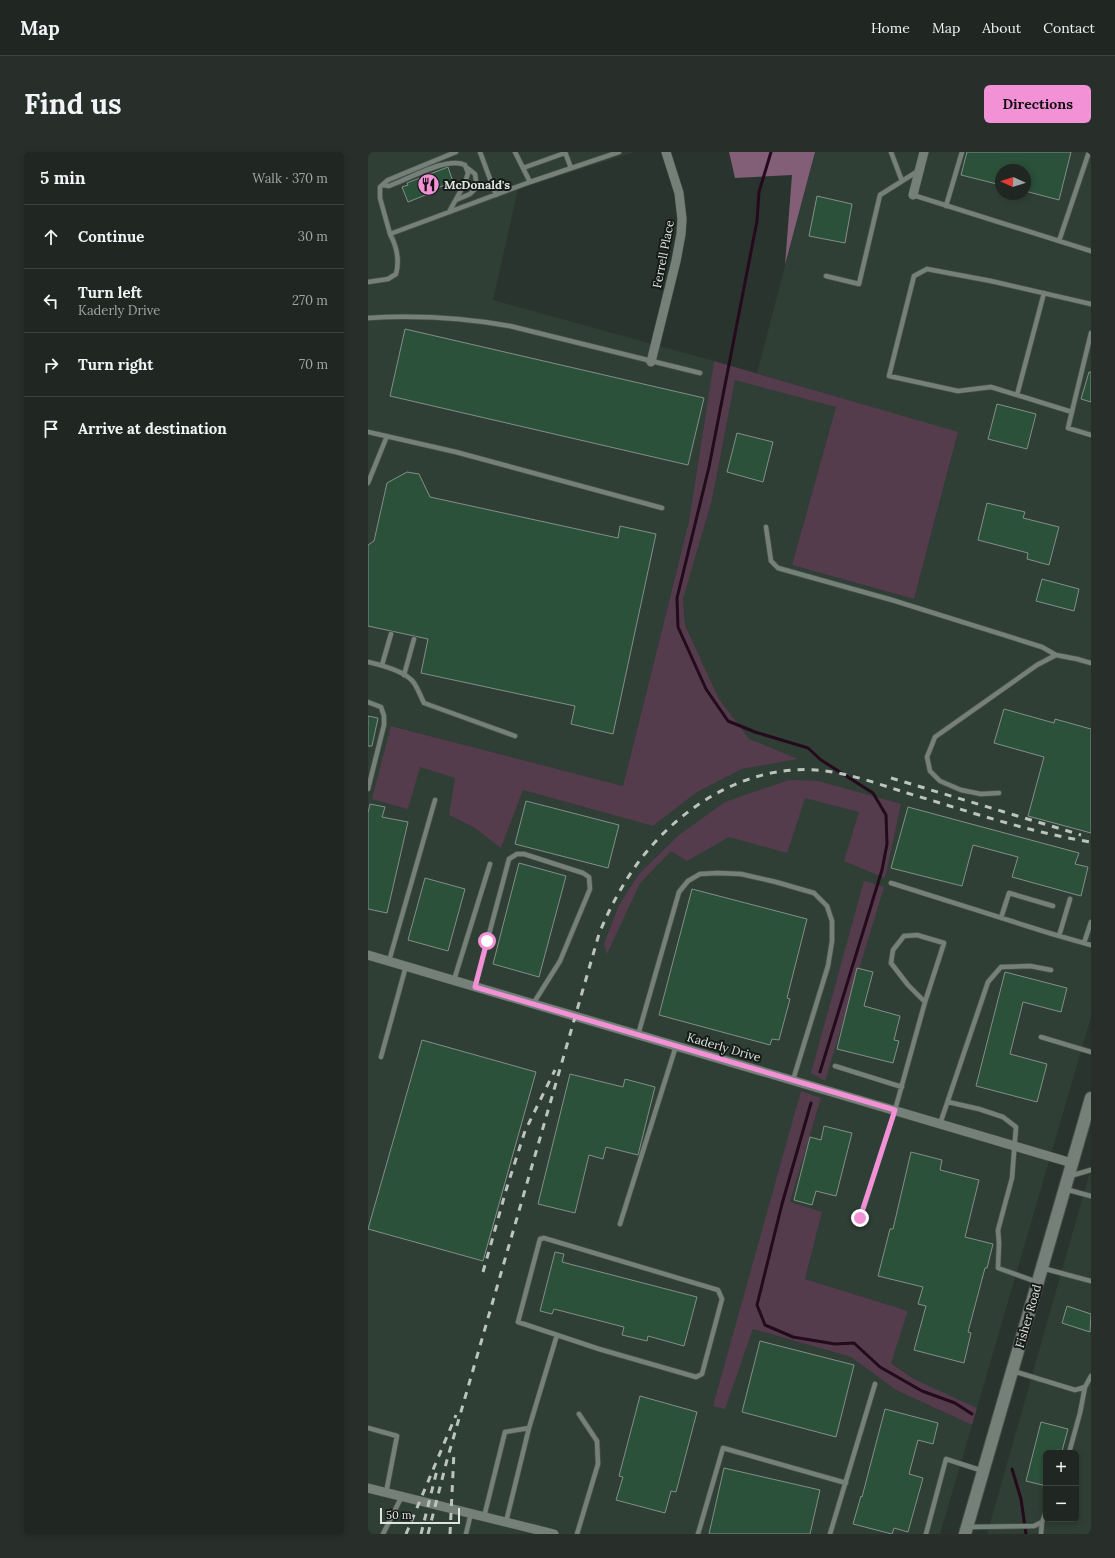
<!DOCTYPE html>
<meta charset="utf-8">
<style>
:root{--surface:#202722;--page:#282f2a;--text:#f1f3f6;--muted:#a2a5a5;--line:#3d4440;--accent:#f391d6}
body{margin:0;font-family:Lora,serif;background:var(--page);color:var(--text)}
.controls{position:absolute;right:12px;bottom:12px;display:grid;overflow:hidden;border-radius:6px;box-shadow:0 2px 6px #0003}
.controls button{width:36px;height:36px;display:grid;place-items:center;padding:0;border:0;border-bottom:1px solid var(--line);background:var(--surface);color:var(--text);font:20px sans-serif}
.compass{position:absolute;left:627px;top:12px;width:36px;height:36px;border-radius:50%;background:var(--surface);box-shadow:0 2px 6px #0003;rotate:273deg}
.scale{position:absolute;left:12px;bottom:10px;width:80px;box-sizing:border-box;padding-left:4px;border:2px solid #dfe5e1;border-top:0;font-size:11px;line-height:14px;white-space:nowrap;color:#dfe5e1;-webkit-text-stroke:3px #161b18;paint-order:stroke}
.stop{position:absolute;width:12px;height:12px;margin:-9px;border:3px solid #f391d6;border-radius:50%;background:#fff}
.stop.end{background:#f391d6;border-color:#fff;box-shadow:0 1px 4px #0008}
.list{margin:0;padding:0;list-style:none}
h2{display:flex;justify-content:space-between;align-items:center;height:52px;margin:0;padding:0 16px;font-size:17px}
h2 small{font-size:13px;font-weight:400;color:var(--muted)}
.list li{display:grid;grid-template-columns:26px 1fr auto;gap:12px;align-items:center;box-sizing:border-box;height:64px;padding:0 16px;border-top:1px solid var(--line)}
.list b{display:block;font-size:15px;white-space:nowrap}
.list p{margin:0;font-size:13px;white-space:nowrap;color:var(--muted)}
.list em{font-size:13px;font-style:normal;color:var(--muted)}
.icon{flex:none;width:22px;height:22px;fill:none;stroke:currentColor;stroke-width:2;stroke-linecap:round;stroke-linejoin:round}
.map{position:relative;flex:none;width:723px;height:1382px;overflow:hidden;border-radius:6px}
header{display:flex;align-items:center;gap:24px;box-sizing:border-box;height:56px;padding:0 20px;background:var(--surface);border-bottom:1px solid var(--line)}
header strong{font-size:19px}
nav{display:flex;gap:22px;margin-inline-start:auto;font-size:14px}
.intro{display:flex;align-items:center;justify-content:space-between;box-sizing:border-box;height:96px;padding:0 24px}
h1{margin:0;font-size:28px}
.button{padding:10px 18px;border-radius:6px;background:var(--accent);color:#111;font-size:14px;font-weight:700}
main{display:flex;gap:24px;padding:0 24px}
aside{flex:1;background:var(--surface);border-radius:6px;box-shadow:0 2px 6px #0003}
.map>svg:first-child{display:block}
.built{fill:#2f3f35;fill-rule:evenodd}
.green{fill:#553c4d}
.forest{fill:#825f77}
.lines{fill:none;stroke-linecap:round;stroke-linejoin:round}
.stream{stroke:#25091d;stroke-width:3}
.building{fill:#2c513b;stroke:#838f87}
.lane-casing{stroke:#48504b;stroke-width:6}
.street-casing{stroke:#48504b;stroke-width:10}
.secondary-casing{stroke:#48504b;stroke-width:14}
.lane{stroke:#758079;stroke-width:4.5}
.street{stroke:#758079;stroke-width:9}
.secondary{stroke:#758079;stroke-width:12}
.rail{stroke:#bdc4bf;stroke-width:3;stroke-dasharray:7 7;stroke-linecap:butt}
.route{stroke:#f391d6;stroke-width:5}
.labels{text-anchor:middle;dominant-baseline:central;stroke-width:4;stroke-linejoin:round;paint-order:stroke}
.poi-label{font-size:12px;font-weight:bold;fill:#dfe5e1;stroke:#161b18;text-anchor:start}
.street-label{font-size:12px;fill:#dfe5e1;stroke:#161b18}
</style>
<header>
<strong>Map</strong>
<nav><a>Home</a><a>Map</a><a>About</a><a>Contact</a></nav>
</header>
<div class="intro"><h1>Find us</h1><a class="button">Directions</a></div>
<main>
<aside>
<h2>5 min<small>Walk · 370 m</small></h2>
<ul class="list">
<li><svg class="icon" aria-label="ahead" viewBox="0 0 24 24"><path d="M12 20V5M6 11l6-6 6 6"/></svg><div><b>Continue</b></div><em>30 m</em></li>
<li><svg class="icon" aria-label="left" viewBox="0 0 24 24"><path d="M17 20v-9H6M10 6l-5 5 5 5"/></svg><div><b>Turn left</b><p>Kaderly Drive</p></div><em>270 m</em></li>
<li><svg class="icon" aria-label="right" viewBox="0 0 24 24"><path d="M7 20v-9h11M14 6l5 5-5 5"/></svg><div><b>Turn right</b></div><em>70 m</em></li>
<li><svg class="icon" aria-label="arrive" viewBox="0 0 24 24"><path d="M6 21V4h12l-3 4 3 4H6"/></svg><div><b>Arrive at destination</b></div></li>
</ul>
</aside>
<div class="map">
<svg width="723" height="1382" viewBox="0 0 723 1382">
<rect width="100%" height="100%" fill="#2a342e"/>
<path class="built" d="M0,0H267L150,37L125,148L346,209L321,369L255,634L24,574L52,615L88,626L81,663L107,676L133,695L155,638L285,674L329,640L374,617L429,607L381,588L351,547L317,473L315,447L344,348L367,227L468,255L424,413L546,447L590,281L389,221L447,0H723V865L609,1256L546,1227L523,1210L540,1159L437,1127L454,1060L422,1051L453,946L433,939L357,1257L385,1177L483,1205L528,1238L604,1273L572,1382H0ZM633,18H657V42H633Z
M723,1016V1382H619ZM678,1301H708V1367H678Z"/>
<path class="green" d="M346,209L590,280L546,447L424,413L468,255L367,228L344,348L315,447L317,473L351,547L381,587L430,607L374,617L329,640L285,674L155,638L133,696L107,676L81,663L87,626L52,615L40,657L4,647L23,574L255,634L321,369Z
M421,628L450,629L533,652L517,726L476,709L491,660L437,646L419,701L361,685L319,709L303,699L272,731L239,802L236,792L251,753L271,722L311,683L357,650Z
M496,729L516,735L457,929L443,921Z
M433,939L453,946L422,1050L454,1060L437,1127L540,1159L523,1211L546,1227L609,1256L604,1273L528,1238L483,1205L385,1177L357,1257L345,1254Z"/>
<path class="forest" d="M361,0H447L417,113L424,23L367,26Z"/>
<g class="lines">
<path class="stream" d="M403,0L391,40L389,69L341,315L309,446L310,475L338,537L360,569L387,580L440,596L453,608L505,641L518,663L519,692L514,718L452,920
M443,951L414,1052L389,1153L397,1173L425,1185L467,1192L486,1191L512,1215L554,1239L587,1251L604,1262
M644,1317L653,1347L658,1382"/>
</g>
<path class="building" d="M599,0H703L691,48L657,39V18H633V33L593,23Z
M80,15L85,30L64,38L65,40L40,50L34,35L40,33L39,31Z
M449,44L484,52L477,91L441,84Z
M37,177L336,246L320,313L22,244Z
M721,220H723V250L713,247Z
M629,252L668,262L659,297L620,287Z
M369,281L405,290L395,330L359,320Z
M39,320L51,322L62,345L250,386L252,374L288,382L245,582L203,572L207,554L53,521L60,487L0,474V393L6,389L19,331Z
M619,351L657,360L655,366L691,375L681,413L659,407L660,401L610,388Z
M674,427L711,437L706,459L668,449Z
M636,557L686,571L687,567L723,577V681L660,664L676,605L626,591Z
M0,564L10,566L4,594H0Z
M158,649L251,673L240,716L147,692Z
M2,652L17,655L14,665L40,670L19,761L0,757V661Z
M540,655L711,701L707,712L720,715L713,744L644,725L650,705L605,693L594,734L523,716Z
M151,711L198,724L171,825L125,812Z
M57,726L97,737L80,799L40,788Z
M324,737L439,767L419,846L422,847L411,888L404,887L402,893L291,863Z
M489,816L505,820L496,854L532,864L526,888L531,889L525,911L469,897Z
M637,820L699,836L693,860L655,850L642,902L679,912L669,950L608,934Z
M54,888L168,920L115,1109L0,1077Z
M202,922L255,935L257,927L287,935L270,1003L238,995L235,1007L221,1003L207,1061L170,1052Z
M456,974L484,981L468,1044L448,1039L444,1053L426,1048L442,985L453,988Z
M543,1000L574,1008L572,1018L611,1028L597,1085L625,1092L619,1116H617L600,1180L603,1181L596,1211L546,1198L558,1154L550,1152L555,1135L510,1124L522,1077H525Z
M187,1100L196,1102L194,1110L329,1145L316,1194L280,1184L279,1189L254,1183L256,1175L186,1157L184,1162L172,1159Z
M699,1154L723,1162L722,1180L694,1171Z
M392,1189L486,1213L468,1285L374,1260Z
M272,1244L329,1260L308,1340L303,1339L297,1361L248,1348L255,1325L251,1324Z
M517,1257L570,1271L565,1292L550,1288L541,1322L555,1326L540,1380L526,1376L524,1382L485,1372L493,1344L494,1345Z
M673,1270L700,1277L694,1299L689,1298L688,1301H678V1334L658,1329Z
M356,1316L452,1338L442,1382H341Z"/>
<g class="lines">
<defs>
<path id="lane" d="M112,0L128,43
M147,0L162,30
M197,0L203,16
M523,0L534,29
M155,16L197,1
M15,33L21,34C41,27 79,4 97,13L100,21L97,31L81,60
M545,43L723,99
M88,48L102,42L109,35L107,22L98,15
M578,54L594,0
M22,82L12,46V35L20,28L32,23L88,0
M691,89L721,0
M458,124L491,132L512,43L550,19
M0,130L20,127L28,122C32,107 29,95 22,82L162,30L251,0
M0,166C47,163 96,166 142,174L332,221
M723,181L700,276L723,283
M649,243L676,141
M704,260L623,235L590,239L521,224L546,124L559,117L623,129L723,152
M0,280L88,300L294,356
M0,331L19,284
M398,375L403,409L410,416L524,448L674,495L688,503
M0,510C13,513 38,519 46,531C50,537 53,545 56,551L147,584
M14,513L23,482
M36,523L46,487
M0,550L13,555L16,564V573L0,637
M631,641L613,642L593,638L572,629L562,619L559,605L567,585L669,513L688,503L709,507L723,511
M523,731L681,781L723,793
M633,766L641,741L685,754
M691,784L702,747
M716,791L723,770
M21,809L67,648
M86,828L122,712
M107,835L141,707L149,702H156L215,721L221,725L222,737L192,809L165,852
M270,883L311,740L320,729L332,722L350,721L373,722L408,730L446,741L459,754L464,769V789L460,814L425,928
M673,885L723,900
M13,905L38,814
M467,914L534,935
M580,950L611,957L635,965L648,975L644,1026L630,1078L631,1091L630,1116L669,1130
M572,972L620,830L633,815L662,814L683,818
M702,1024L723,1018
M697,1037L723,1044
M492,1066L527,958L557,850L540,833L523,811L525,798L536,784L549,783L576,791L557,850
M252,1072L308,894
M674,1116L723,1129
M645,1219L707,1238L717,1235L723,1224
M0,1276L29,1284L18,1341
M701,1301L712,1261L717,1235
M116,1365L137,1280L161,1276
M138,1370L161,1276L189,1183L231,1197L328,1225L334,1222L354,1147L350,1138L176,1086L172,1087L150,1170L189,1183
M599,1375L666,1374L674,1370L678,1360
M15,1382L34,1344
M98,1382L103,1361
M209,1382L230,1312L229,1289L211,1262
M330,1382L355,1296L478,1331
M462,1382L507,1232
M558,1382L578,1307L615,1319
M673,1382L674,1370"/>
<path id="street" d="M545,43L556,0
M283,210L308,109L313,82L314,67L311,41L298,0
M0,803L704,1011
M0,1336L186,1382"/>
<path id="secondary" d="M597,1382L723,946"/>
</defs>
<use href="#lane" class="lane-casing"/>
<use href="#street" class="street-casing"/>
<use href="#secondary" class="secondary-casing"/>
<use href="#lane" class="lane"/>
<use href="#street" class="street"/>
<use href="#secondary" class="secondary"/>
<path class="rail" d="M523,626L713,683
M115,1120L139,1035L157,979L187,918
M38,1382L88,1263
M53,1382L69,1318
M60,1382L79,1308L231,782C242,755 255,731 272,708C313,654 379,613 448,618C479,620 510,632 539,641C600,659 660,680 723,690
M82,1382L86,1300"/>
</g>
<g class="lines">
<path class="route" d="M119,789L107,835L527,958L492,1066"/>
</g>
<defs>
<symbol id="restaurant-disc" viewBox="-11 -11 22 22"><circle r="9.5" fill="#f391d6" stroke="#161b18"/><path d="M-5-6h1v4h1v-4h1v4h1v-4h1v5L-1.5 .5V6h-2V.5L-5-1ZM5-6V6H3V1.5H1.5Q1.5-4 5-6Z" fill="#111"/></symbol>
</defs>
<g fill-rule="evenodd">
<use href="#restaurant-disc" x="48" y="20" width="25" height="25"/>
</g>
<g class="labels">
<g class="poi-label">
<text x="76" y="32">McDonald's</text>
</g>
<g class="street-label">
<text transform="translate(295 102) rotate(-79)">Ferrell Place</text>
<text transform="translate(356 895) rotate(16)">Kaderly Drive</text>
<text transform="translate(660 1164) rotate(-74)">Fisher Road</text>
</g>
</g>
</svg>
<div class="controls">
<button>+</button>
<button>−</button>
</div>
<svg class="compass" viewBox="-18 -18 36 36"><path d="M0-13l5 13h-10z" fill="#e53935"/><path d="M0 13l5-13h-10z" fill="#a2a5a5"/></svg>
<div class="scale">50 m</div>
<div class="stop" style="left:119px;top:789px"></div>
<div class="stop end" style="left:492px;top:1066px"></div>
</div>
</main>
